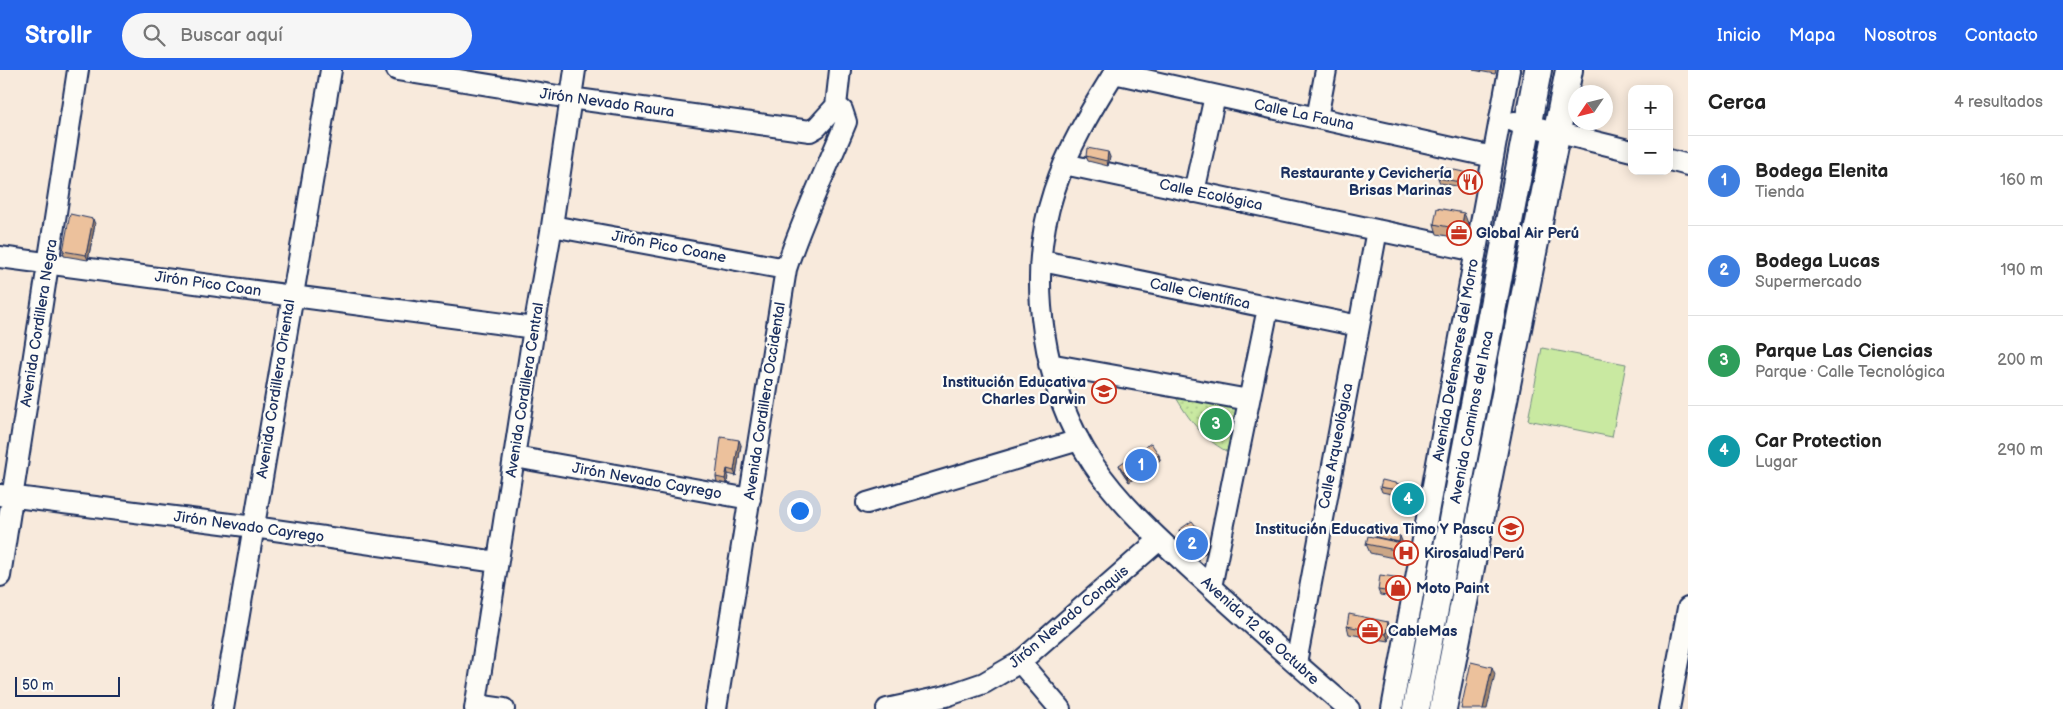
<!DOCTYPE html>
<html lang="es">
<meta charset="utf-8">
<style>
:root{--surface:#fff;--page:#f6f6f6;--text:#222;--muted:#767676;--line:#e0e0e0;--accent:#2563eb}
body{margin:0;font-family:"Balsamiq Sans",sans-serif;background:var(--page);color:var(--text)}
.controls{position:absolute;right:15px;top:15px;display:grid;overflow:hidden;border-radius:10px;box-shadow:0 2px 12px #0003}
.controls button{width:45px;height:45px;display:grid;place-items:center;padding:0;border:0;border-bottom:1px solid var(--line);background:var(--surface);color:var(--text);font:25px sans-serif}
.compass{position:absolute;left:1568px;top:15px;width:45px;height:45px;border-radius:50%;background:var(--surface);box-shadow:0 2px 12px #0003;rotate:235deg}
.scale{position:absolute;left:15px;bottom:12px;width:105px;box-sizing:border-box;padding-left:5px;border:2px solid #1b2f5e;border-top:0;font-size:14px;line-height:18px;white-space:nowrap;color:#1b2f5e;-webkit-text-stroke:4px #fdfcf7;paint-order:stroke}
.you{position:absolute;left:799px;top:440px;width:18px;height:18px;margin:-12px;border:4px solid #fff;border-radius:50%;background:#1a73e8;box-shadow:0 0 0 8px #1a73e833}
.badge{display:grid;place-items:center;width:32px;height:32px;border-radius:50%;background:var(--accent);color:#fff;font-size:16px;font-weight:700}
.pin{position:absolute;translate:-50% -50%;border:2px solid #fff;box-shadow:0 1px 5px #0006}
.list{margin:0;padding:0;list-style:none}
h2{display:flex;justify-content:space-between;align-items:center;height:65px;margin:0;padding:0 20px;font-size:21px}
h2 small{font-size:16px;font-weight:400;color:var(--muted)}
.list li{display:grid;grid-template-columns:32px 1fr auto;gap:15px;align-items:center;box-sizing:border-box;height:90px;padding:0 20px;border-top:1px solid var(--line)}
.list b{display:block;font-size:19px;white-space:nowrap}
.list p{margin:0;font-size:16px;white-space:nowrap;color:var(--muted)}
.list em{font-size:16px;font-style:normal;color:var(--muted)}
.icon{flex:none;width:28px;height:28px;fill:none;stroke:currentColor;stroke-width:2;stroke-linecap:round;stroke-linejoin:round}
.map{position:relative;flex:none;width:1688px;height:639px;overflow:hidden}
header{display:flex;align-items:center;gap:30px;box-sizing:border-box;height:70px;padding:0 25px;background:var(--accent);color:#fff}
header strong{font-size:24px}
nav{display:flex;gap:28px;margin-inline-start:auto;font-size:18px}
.search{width:350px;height:45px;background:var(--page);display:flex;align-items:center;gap:12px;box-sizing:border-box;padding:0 18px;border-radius:28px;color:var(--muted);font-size:19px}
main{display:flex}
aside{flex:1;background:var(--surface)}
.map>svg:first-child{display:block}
.green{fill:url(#green-dots);stroke:#728c80}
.pitch{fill:#c9e9a1;stroke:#728c80}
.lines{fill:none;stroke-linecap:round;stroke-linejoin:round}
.minor-casing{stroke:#1b2f5e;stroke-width:24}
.major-casing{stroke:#1b2f5e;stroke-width:30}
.minor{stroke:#fdfcf7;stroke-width:20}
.major{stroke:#fdfcf7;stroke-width:26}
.wall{fill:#cba686;stroke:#1b2f5e}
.shaded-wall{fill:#a5876d;stroke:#1b2f5e}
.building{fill:#ecc19c;stroke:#1b2f5e}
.labels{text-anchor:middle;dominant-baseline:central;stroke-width:4.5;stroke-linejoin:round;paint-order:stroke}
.street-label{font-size:15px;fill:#1b2f5e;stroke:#fdfcf7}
.poi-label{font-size:15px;font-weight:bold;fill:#1b2f5e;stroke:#fdfcf7;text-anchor:start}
</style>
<header>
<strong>Strollr</strong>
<div class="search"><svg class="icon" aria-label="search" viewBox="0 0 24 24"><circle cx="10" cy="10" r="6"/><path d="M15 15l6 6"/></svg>Buscar aquí</div>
<nav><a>Inicio</a><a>Mapa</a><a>Nosotros</a><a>Contacto</a></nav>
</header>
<main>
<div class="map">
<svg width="1688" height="639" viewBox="0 0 1688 639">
<defs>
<pattern id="green-dots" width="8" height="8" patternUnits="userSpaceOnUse" patternTransform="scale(1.25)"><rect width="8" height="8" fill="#c9e9a1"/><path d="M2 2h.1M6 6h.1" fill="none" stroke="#acc88d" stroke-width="1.8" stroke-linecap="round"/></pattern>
</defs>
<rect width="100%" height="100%" fill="#f8eadc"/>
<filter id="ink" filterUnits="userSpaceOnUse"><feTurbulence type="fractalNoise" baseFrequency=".02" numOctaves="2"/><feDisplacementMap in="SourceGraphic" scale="10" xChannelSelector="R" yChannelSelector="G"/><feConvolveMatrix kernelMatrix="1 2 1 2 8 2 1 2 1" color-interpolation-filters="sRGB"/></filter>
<g filter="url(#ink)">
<path class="green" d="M1174,324L1238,331L1232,384C1204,371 1189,350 1174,324Z"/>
<path class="pitch" d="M1542,278L1626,294L1612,367L1528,350Z"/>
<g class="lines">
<defs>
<path id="minor" d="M397,0L570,28L810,61L817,57L836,36L840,0
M1116,0C1092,38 1068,78 1054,121C1025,208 1043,318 1093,394C1122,437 1162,472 1200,507C1249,552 1299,596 1349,639
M1114,3L1493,87
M1317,48L1326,0
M1515,52L1632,81
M1669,90L1688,95
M1064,94L1476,181
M1194,122L1215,26
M552,156L786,199
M0,187L534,258
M1042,191L1359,256
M1049,294L1249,330
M515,387L750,429
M0,425L254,457L497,492
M867,433L1079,370
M0,506L78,0
M1211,517L1268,238
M1020,592L1060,639
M1296,593L1377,160
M476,635L504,639
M223,639L331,0
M475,639L534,258L552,156L575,0
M716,639L786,199C802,149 826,101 846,52L842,40L836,36
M887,639L946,626L984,613L1020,592L1159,470
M1392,639L1509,0
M1669,639L1688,538"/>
<path id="major" d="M1416,639L1538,0
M1443,639L1569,0"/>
</defs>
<use href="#minor" class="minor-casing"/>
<use href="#major" class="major-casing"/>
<use href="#minor" class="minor"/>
<use href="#major" class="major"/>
</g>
<path class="wall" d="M1473,0H1496L1495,4Z
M1086,86L1110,87L1108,96L1088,91Z
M1473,104L1475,109L1473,119L1440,113L1438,108Z
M1468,153L1466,163L1458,168L1437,164L1434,154Z
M95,154L88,190L64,186L63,181Z
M741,375L736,406L728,404L727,414L717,412L716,407Z
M1159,385L1160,390L1129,412L1121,400L1119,395Z
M1380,417L1419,423L1416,436L1398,432L1396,427V425L1382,422Z
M1179,460L1205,468L1208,475L1206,482L1200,486L1181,468Z
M1376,467L1402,471V473L1405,482L1403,490L1370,483L1366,474Z
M1403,513L1401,528L1380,525L1378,520Z
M1347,556L1391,559L1389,571L1349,564Z"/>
<path class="shaded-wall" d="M1108,82L1110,87L1108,96L1107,91Z
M1473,104L1475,109L1473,119L1471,114Z
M1464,143L1468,153L1466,163L1462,154Z
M93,149L95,154L88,190L86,185Z
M739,370L741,375L736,406L734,401Z
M1159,385L1160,390L1129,412L1127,407Z
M727,399L728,404L727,414L725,409Z
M1417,418L1419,423L1416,436L1414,431Z
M1400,466L1402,471V473L1405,482L1403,490L1398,477Z
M1205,468L1208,475L1206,482L1200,486L1197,478Z
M1402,508L1403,513L1401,528L1400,523Z
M1388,552L1391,559L1389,571L1386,564Z
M1492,597L1495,604L1487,639H1483Z"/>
<path class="building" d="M1087,78L1108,82L1107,91L1086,86Z
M1440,97L1473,104L1471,114L1438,108Z
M1437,138L1464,143L1462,154L1454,158L1434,154Z
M70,144L93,149L86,185L63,181Z
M721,367L739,370L734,401L727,399L725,409L716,407Z
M1151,373L1159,385L1127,407L1119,395Z
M1382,410L1417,418L1414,431L1396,427L1397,420L1380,417Z
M1192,451L1205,468L1203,475L1197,478L1179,460Z
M1379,461L1400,466L1399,472L1376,467Z
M1368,466L1401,473L1400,481L1366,474Z
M1380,505L1402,508L1400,523L1378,520Z
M1349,544L1388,552L1386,564L1347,556Z
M1471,592L1492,597L1483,639H1461Z"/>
</g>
<defs>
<symbol id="restaurant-ring" viewBox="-11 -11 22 22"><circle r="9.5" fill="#fdfcf7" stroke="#c8321e" stroke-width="1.5"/><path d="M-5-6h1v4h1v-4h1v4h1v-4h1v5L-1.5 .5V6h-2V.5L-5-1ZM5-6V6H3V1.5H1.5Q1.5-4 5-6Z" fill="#c8321e"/></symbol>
<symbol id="office-ring" viewBox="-11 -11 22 22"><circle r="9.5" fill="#fdfcf7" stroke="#c8321e" stroke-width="1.5"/><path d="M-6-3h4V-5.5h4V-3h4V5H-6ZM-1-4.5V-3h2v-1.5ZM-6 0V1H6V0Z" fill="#c8321e"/></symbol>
<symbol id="school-ring" viewBox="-11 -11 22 22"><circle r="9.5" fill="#fdfcf7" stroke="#c8321e" stroke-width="1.5"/><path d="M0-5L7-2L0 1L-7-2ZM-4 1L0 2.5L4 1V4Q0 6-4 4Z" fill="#c8321e"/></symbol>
<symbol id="hospital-ring" viewBox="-11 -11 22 22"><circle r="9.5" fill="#fdfcf7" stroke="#c8321e" stroke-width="1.5"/><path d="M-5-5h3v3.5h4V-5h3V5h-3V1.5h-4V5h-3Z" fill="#c8321e"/></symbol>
<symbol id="shop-ring" viewBox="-11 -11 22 22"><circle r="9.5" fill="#fdfcf7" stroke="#c8321e" stroke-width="1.5"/><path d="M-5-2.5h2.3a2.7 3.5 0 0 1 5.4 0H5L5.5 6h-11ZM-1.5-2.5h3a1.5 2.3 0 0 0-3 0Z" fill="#c8321e"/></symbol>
</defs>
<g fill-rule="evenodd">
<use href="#restaurant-ring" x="1456" y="98" width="28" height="28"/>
<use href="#office-ring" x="1445" y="149" width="28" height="28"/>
<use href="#school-ring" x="1090" y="307" width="28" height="28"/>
<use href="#school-ring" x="1497" y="445" width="28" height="28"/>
<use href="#hospital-ring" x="1392" y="469" width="28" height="28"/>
<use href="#shop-ring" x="1384" y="504" width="28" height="28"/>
<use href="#office-ring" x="1356" y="547" width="28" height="28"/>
</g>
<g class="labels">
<g class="street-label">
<text transform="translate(607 33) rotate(8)">Jirón Nevado Raura</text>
<text transform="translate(1304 45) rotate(12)">Calle La Fauna</text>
<text transform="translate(1211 125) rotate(12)">Calle Ecológica</text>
<text transform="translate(669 177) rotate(11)">Jirón Pico Coane</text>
<text transform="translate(208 214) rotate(8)">Jirón Pico Coan</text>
<text transform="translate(1200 224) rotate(12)">Calle Científica</text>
<text transform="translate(39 253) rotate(-81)">Avenida Cordillera Negra</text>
<text transform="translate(1456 290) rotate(-80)">Avenida Defensores del Morro</text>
<text transform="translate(276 319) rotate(-81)">Avenida Cordillera Oriental</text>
<text transform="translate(525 320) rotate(-81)">Avenida Cordillera Central</text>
<text transform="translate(765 331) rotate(-81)">Avenida Cordillera Occidental</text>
<text transform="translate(1472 347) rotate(-79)">Avenida Caminos del Inca</text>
<text transform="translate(1336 376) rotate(-79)">Calle Arqueológica</text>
<text transform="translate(647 411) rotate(10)">Jirón Nevado Cayrego</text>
<text transform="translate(249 457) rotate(8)">Jirón Nevado Cayrego</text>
<text transform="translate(1069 547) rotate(-40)">Jirón Nevado Conquis</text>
<text transform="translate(1260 561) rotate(42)">Avenida 12 de Octubre</text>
</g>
<g class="poi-label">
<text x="1452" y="103" text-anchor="end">Restaurante y Cevichería<tspan x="1452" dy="17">Brisas Marinas</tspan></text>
<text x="1476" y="163">Global Air Perú</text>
<text x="1086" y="312" text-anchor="end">Institución Educativa<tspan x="1086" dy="17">Charles Darwin</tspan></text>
<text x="1494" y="459" text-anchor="end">Institución Educativa Timo Y Pascu</text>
<text x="1424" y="483">Kirosalud Perú</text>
<text x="1416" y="518">Moto Paint</text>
<text x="1388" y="561">CableMas</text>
</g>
</g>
</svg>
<div class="controls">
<button>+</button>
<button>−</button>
</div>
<svg class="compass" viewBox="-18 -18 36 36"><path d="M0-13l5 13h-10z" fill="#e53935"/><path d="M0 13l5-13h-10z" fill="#767676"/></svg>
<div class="scale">50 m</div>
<div class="you"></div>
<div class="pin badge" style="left:1141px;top:395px;background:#3f7fe0">1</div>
<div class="pin badge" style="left:1192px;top:474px;background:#3f7fe0">2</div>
<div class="pin badge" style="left:1216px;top:354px;background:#2e9e5b">3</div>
<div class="pin badge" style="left:1408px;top:429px;background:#0f9aa8">4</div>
</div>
<aside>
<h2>Cerca<small>4 resultados</small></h2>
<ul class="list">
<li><span class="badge" style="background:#3f7fe0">1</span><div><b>Bodega Elenita</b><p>Tienda</p></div><em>160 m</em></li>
<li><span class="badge" style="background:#3f7fe0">2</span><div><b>Bodega Lucas</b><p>Supermercado</p></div><em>190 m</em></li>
<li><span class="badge" style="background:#2e9e5b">3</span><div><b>Parque Las Ciencias</b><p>Parque · Calle Tecnológica</p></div><em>200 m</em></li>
<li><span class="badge" style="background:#0f9aa8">4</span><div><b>Car Protection</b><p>Lugar</p></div><em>290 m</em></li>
</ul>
</aside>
</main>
